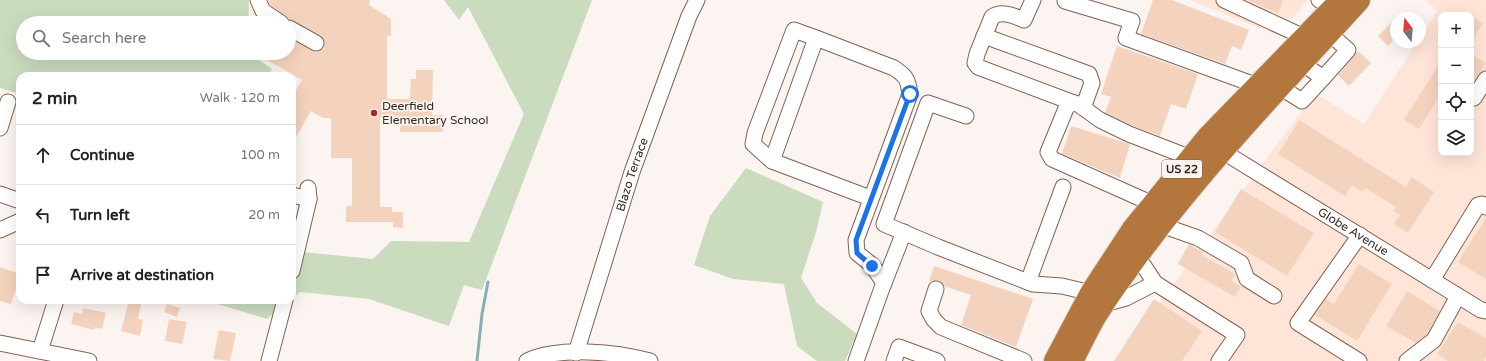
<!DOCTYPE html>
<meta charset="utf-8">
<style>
:root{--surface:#fff;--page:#f6f6f6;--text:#222;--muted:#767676;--line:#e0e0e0}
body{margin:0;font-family:"Varela Round",sans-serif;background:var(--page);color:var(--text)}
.controls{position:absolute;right:12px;top:12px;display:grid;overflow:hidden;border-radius:8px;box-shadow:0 4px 16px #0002}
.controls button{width:36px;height:36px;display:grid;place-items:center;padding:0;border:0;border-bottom:1px solid var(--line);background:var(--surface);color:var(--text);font:20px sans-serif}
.compass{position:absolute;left:1390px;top:12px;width:36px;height:36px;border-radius:50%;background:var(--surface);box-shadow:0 4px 16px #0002;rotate:344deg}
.stop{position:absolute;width:12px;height:12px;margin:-9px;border:3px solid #1a73e8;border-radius:50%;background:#fff}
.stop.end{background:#1a73e8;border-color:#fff;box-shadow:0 1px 4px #0008}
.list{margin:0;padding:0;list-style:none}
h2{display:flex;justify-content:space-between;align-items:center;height:52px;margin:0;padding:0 16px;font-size:17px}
h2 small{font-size:13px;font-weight:400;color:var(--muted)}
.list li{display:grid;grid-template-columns:26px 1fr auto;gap:12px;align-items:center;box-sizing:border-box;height:60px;padding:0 16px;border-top:1px solid var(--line)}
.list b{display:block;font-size:15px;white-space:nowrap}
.list em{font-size:13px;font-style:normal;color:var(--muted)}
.icon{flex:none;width:22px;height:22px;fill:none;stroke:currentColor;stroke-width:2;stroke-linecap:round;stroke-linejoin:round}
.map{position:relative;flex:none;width:1486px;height:361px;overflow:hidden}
.search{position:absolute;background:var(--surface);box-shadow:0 4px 16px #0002;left:16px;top:16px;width:280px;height:44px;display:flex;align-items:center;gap:10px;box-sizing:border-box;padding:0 14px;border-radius:22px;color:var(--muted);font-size:15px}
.panel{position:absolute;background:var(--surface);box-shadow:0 4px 16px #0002;left:16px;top:72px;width:280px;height:232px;border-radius:12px}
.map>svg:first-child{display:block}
.built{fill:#ffe5d7;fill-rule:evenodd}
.green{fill:#cadbbe}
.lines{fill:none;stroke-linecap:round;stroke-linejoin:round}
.stream{stroke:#85b1b0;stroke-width:3}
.building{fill:#f4d3be}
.minor-casing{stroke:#816352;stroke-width:17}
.highway-casing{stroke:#d3d0cf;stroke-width:24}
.minor{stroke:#fff;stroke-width:15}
.highway{stroke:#b3773d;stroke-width:22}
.route{stroke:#1a73e8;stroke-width:5}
.poi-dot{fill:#b2202a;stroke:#fbf4f0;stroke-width:1.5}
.labels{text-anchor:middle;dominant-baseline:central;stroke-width:3.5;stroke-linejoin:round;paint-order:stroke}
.shield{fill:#fbf4f0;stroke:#726760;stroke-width:1}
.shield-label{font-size:11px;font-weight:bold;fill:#372a23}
.poi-label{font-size:12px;fill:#372a23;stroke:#fbf4f0;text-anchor:start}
.street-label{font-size:12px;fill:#372a23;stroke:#fbf4f0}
</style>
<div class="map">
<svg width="1486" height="361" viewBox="0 0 1486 361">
<rect width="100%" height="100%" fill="#fbf4f0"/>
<path class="built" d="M1189,0H1308L1277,35Z
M1425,0H1486V361H1117L1315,93L1364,124L1417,42H1420V38L1437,11ZM1441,15H1471V153H1441Z"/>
<path class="green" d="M0,0H249L248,23H23V53H249L272,69L269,76H20V94L0,88Z
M444,0H592L482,290L464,285L449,326L369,299L300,292L292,299V251L373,259L391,241L469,242L524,114L468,7L459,20Z
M746,168L823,202L816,232L801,278L817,303L857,334L845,361H817L797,346L784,284L733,279L694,265L710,216Z
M205,300H290L267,319Z"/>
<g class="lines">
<path class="stream" d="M477,361L482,314L488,282"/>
</g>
<path class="building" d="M269,0H370L369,5L391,19V36H387V99H410L411,79H416V70H433L432,115H443V132H400L401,118H380V207H392V212H403V228L393,227V222H346V206H352V158H331V118H323L311,111L292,144V97L302,80L255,53H289V38L316,53L324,48V39L320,35L289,19L270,5Z
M1153,0H1172L1249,30L1241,50L1232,46L1225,64L1141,34Z
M1247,0H1283L1278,13Z
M1471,15L1483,23L1471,42Z
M1396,18V37L1388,46L1378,36Z
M1117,46L1198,74L1186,109L1171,104L1160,136L1133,126L1105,113L1111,97L1101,94Z
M1358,51L1371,63L1349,86L1338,75Z
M1471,54L1486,63L1471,86Z
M1441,61V93L1419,129L1404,120Z
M1299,120L1406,187L1411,177L1434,192L1408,233L1394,224L1400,215L1393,211L1396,207L1365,188L1362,192L1352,185L1345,196L1278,154Z
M1071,126L1130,144L1120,178L1062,154Z
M1241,189L1314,233L1287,276L1215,232Z
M1486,218V279L1458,262Z
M1189,244L1203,252L1202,255L1235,274L1231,281L1241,287L1235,297L1178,264Z
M1359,264L1392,284L1357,341L1315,315L1326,299L1334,304Z
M934,266L1033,299L1016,347L961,325L971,295L944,286L939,281H929Z
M0,267L17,273L16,277L20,278L11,304L0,301Z
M1407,291L1440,311L1427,334L1416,343L1386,326Z
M1154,299L1202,331L1182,361H1114Z
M129,300H142L138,319L143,320L140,336L121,331Z
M167,304L180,308L177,317L164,312Z
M83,308L106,313L102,329L95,327L94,330L71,324L74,312L82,314Z
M169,319L187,322L182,344L165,341Z
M1458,322L1486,338V357L1484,361H1448L1437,354Z
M219,330L236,333L230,361L213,359Z"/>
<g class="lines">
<defs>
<g id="minor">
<path d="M258,0L263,11L281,23"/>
<path d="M1033,0L1024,20C1014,16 1002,10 992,17L977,54L975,63L978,67L1074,103"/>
<path d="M1224,0L1304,37"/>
<path d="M1319,0L1335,6"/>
<path d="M1065,1L1132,21L1126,38L1258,86"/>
<path d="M289,28L316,43"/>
<path d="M984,36L1089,74L1092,83L1083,108"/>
<path d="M1323,78L1348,50L1329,33"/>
<path d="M1280,87L1302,101L1323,78L1302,63"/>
<path d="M1474,98L1486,79"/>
<path d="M966,116L928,103L884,224L938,247L1033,284L1062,286L1091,293"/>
<path d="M0,128L8,102"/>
<path id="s1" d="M1222,151L1481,310L1486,311"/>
<path d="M772,161L753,144L755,133L794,30L816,38"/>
<path d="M0,194L20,201"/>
<path d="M292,195L309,199"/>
<path d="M870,198L772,161L816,38L894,68C906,76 908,79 910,94L856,240L857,253L872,265L884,283"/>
<path d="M1153,204L1052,159L1048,152L1067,106L1074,103L1078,104L1100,120L1129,134L1191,158"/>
<path d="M1161,225L1198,238L1241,263L1247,279L1274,296"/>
<path d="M0,230L20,221"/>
<path d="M1138,257L1155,283L1237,335L1219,361"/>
<path d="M292,271L309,199L308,188"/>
<path d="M1432,280L1478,205L1482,204L1486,207"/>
<path d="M1028,282L1063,187"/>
<path d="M936,289L929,311L934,320L941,327L1024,361"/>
<path d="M1104,304L1126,298L1155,283"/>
<path d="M0,343L89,361"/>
<path d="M40,351L56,300"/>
<path id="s2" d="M576,353L632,172L689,16L697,0"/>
<path d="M269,361L285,300"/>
<path d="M527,361C560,346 616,352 650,361"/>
<path d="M856,361L882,288L904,232"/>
<path d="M894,361L899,347L937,361"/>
<path d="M1359,361L1298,323L1360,235"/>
<path d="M1407,361L1434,340L1458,296"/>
</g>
<path id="highway" d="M1055,361L1091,293L1133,229L1208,137L1341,0
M1072,361C1080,346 1087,330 1096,315C1170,201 1268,100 1359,0"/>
</defs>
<use href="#minor" class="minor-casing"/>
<use href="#highway" class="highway-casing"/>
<use href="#minor" class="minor"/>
<use href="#highway" class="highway"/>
</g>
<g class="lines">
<path class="route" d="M872,266L857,253L856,240L910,94"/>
</g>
<circle class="poi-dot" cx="374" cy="113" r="4"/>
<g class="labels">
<rect class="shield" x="1162" y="160" width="40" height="18" rx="3"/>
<g class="shield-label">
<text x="1182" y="169">US 22</text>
</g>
<g class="poi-label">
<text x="382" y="106">Deerfield<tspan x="382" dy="14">Elementary School</tspan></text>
</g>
<g class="street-label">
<text stroke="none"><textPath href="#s2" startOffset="187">Blazo Terrace</textPath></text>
<text stroke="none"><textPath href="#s1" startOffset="154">Globe Avenue</textPath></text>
</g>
</g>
</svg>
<div class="controls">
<button>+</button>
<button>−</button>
<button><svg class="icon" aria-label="locate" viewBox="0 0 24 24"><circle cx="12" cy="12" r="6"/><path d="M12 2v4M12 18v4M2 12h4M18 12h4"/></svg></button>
<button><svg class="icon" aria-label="layers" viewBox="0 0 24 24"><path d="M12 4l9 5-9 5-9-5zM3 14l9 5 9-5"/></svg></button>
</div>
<svg class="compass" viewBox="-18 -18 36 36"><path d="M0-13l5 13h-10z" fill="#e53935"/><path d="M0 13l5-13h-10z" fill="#767676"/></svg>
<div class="stop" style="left:910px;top:94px"></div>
<div class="stop end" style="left:872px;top:266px"></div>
<div class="search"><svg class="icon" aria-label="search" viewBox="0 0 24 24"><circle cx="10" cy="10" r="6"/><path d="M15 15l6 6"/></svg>Search here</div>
<section class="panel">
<h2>2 min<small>Walk · 120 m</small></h2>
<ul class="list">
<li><svg class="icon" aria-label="ahead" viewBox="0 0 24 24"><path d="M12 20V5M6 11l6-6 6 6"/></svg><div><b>Continue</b></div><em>100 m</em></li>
<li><svg class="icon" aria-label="left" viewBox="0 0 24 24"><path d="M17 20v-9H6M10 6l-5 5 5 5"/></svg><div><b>Turn left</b></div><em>20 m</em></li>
<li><svg class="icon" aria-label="arrive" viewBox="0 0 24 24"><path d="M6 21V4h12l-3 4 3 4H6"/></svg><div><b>Arrive at destination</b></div></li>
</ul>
</section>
</div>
